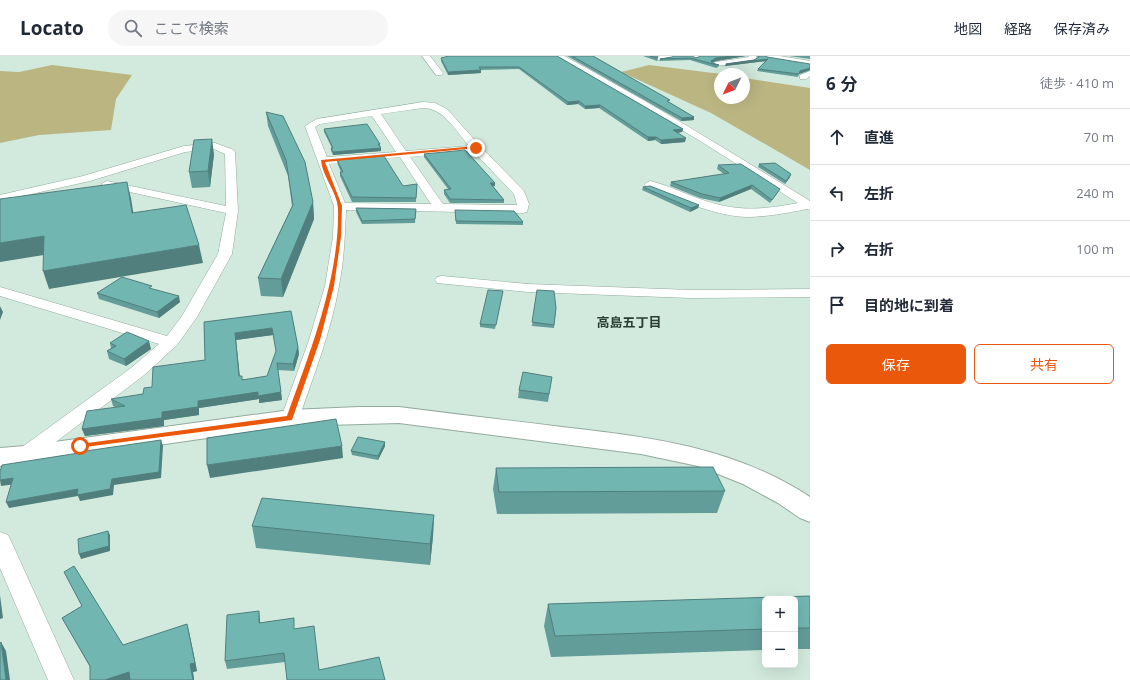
<!DOCTYPE html>
<html lang="ja">
<meta charset="utf-8">
<style>
:root{--surface:#fff;--page:#f6f6f7;--text:#1f2937;--muted:#747a83;--line:#e0e1e3;--accent:#ea580c}
body{margin:0;font-family:"Open Sans","Noto Sans JP",sans-serif;background:var(--page);color:var(--text)}
.controls{position:absolute;right:12px;bottom:12px;display:grid;overflow:hidden;border-radius:6px;box-shadow:0 4px 16px #0002}
.controls button{width:36px;height:36px;display:grid;place-items:center;padding:0;border:0;border-bottom:1px solid var(--line);background:var(--surface);color:var(--text);font:20px sans-serif}
.compass{position:absolute;left:714px;top:12px;width:36px;height:36px;border-radius:50%;background:var(--surface);box-shadow:0 4px 16px #0002;rotate:227deg}
.stop{position:absolute;width:12px;height:12px;margin:-9px;border:3px solid #ea580c;border-radius:50%;background:#fff}
.stop.end{background:#ea580c;border-color:#fff;box-shadow:0 1px 4px #0008}
.list{margin:0;padding:0;list-style:none}
h2{display:flex;justify-content:space-between;align-items:center;height:52px;margin:0;padding:0 16px;font-size:17px}
h2 small{font-size:13px;font-weight:400;color:var(--muted)}
.list li{display:grid;grid-template-columns:26px 1fr auto;gap:12px;align-items:center;box-sizing:border-box;height:56px;padding:0 16px;border-top:1px solid var(--line)}
.list b{display:block;font-size:15px;white-space:nowrap}
.list em{font-size:13px;font-style:normal;color:var(--muted)}
.actions{display:flex;gap:8px;padding:12px 16px}
.actions a{flex:1;padding:9px 0;border:1px solid var(--accent);border-radius:6px;text-align:center;font-size:14px;color:var(--accent)}
.actions .main{background:var(--accent);color:#fff}
.icon{flex:none;width:22px;height:22px;fill:none;stroke:currentColor;stroke-width:2;stroke-linecap:round;stroke-linejoin:round}
.map{position:relative;flex:none;width:810px;height:624px;overflow:hidden}
header{display:flex;align-items:center;gap:24px;box-sizing:border-box;height:56px;padding:0 20px;background:var(--surface);border-bottom:1px solid var(--line)}
header strong{font-size:19px}
nav{display:flex;gap:22px;margin-inline-start:auto;font-size:14px}
.search{width:280px;height:36px;background:var(--page);display:flex;align-items:center;gap:10px;box-sizing:border-box;padding:0 14px;border-radius:22px;color:var(--muted);font-size:15px}
main{display:flex}
aside{flex:1;background:var(--surface)}
.map>svg:first-child{display:block}
.forest{fill:#bab581}
.lines{fill:none;stroke-linecap:round;stroke-linejoin:round}
.street-casing{stroke:#93aa9d;stroke-width:1}
.secondary-casing{stroke:#93aa9d;stroke-width:2}
.street{fill:#fff;fill-rule:evenodd}
.secondary{fill:#fff;fill-rule:evenodd}
.wall{fill:#629d99;fill-rule:evenodd}
.shaded-wall{fill:#507f7d}
.building{fill:#72b6b2;stroke:#507f7d;fill-rule:evenodd}
.route{fill:#ea580c}
.labels{text-anchor:middle;dominant-baseline:central;stroke-width:3;stroke-linejoin:round;paint-order:stroke}
.neighbourhood-label{font-size:13px;font-weight:bold;fill:#293d33;stroke:#d2eadd}
</style>
<header>
<strong>Locato</strong>
<div class="search"><svg class="icon" aria-label="search" viewBox="0 0 24 24"><circle cx="10" cy="10" r="6"/><path d="M15 15l6 6"/></svg>ここで検索</div>
<nav><a>地図</a><a>経路</a><a>保存済み</a></nav>
</header>
<main>
<div class="map">
<svg width="810" height="624" viewBox="0 0 810 624">
<rect width="100%" height="100%" fill="#d2eadd"/>
<path class="forest" d="M52,9L132,19L116,43L111,74L39,79L0,87V15L19,16Z
M649,9L721,18L720,42H744V22L810,32V114L711,57L621,16Z"/>
<g class="lines">
<defs>
<path id="street" d="M422,0H430L443,17L442,19H436Z
M555,0H564C648,45 729,95 810,145V154L807,153C787,157 766,161 746,161C711,159 678,143 646,130L644,128L650,125C667,129 683,137 700,143C735,156 762,154 798,147L702,86Z
M658,0H675L671,2L658,4Z
M691,0H699L700,1L696,3Z
M748,0H756L757,3L753,5L716,10L712,8L716,6L749,1Z
M763,0H780L810,5V9L767,2Z
M810,15V20L806,23H800V19Z
M423,46L435,47L447,53L480,90L524,135L529,148L527,156L523,157L346,154C345,179 344,205 339,230C331,275 314,319 299,362L297,366L290,368L283,366L281,362L309,284L325,230L333,181L334,150L305,70L317,63ZM423,52C444,52 456,75 469,90L406,95L381,58ZM372,60L396,96L327,101L315,71L320,68ZM473,95L514,138L517,149L443,148L410,101ZM400,101L431,148L345,147L329,108Z
M215,87L234,94L235,96L238,155L232,198L197,261L177,289L143,320L32,404L25,406L18,404L15,399L18,394L131,312L159,288L0,240V231L167,280L182,260L218,198L226,157L107,131L101,128L107,125L226,150L225,98L214,93L185,96L90,125L0,145V139L83,120L184,90Z
M442,220L528,228L691,234L810,233V241L691,242L528,236L437,227L435,224L437,221Z
M0,476L8,479L11,485L74,624H48L0,512Z"/>
<path id="secondary" d="M359,351H399C453,358 507,364 562,371C650,381 734,391 810,441V466L800,462L778,447L743,428L698,410L641,398L399,367L290,370L25,408L0,410V392L25,390L290,354Z"/>
</defs>
<use href="#street" class="street-casing"/>
<use href="#secondary" class="secondary-casing"/>
<use href="#street" class="street"/>
<use href="#secondary" class="secondary"/>
</g>
<path class="wall" d="M557,0L683,73L682,76L678,77L685,86L661,88L655,84L648,85L599,52L585,53L578,48L567,49L519,13L481,14V17L448,19L441,5V2Z
M567,0H593L669,46L694,61V64L681,65Z
M643,0H658L657,5Z
M701,0H746L716,5L712,7L719,9L718,11L716,12L690,4L659,5L660,3L672,1L696,2Z
M757,0H765L810,14L799,18L798,21L757,15L758,13L765,5L725,10L726,8L754,4L758,2Z
M789,0H810V3Z
M266,56L313,146L314,163L283,241L261,240L258,222L292,150L288,120L268,70Z
M324,73L380,88L381,95L333,99L331,95V92H332L324,76Z
M214,98L210,131L192,132L189,116Z
M424,98L495,130H493L504,144V147H450L444,138V134L448,133L424,101Z
M337,104L403,130L417,128L416,146H352L340,120V116H341L338,109Z
M759,108L790,121L785,128L758,111Z
M718,109L778,136L770,147L751,133L719,146L700,142L670,130L671,126L724,118L717,113Z
M643,131L699,149L698,152L690,156L642,134Z
M356,152L416,153L415,167L362,168L356,156Z
M455,154L523,166V169L456,168Z
M153,233L180,246L159,262L99,243L97,237Z
M537,234L556,252L554,272L532,270Z
M503,235L495,273L480,271V268Z
M291,255L298,291L299,298L294,315L278,314L282,344L259,347V343L199,352V359L164,364V370L85,380L82,373L115,351L113,350L111,343L143,338L152,331L205,304L204,266ZM273,279L276,295L267,320L243,324L240,320L236,284Z
M110,287L151,293L126,310L109,303L107,295L111,292Z
M552,321L548,346L518,342L519,334Z
M385,386V390L378,404L352,399L351,395Z
M496,412L725,435L717,457L497,458L493,433Z
M434,459L433,480L430,509L256,492L252,470Z
M64,516L123,589L189,576L197,615L193,616L194,624H90V611L62,562L82,550Z
M810,540V593H795V543H765V594L551,601L544,570L548,548Z
M294,562L287,624L285,606L227,613L225,605L260,564V567Z"/>
<path class="shaded-wall" d="M732,0H746L716,5L711,7V5L716,2Z
M768,3L767,5L725,10L726,8Z
M810,12V14L799,18L800,15Z
M481,14V17L448,19V16Z
M579,45L578,48L567,49L568,46Z
M600,49L599,52L585,53V50Z
M694,61V64L681,65L682,62Z
M683,73L682,76L672,77L673,74Z
M648,81H656L655,84L648,85Z
M686,82L685,86L661,88V84Z
M212,83L214,98L210,131L208,115Z
M381,92V95L333,99V96Z
M791,118L790,121L785,128L786,125Z
M127,126L131,142L136,174L132,157Z
M490,127H495V130L490,131Z
M752,129L751,133L719,146L720,142Z
M313,146L314,163L283,241L281,223Z
M699,149L698,152L690,156L691,152Z
M44,180L50,198L0,206V187Z
M199,189L203,207L49,233L43,215Z
M179,240L180,246L159,262L157,256Z
M0,250L3,256L0,264Z
M272,272L273,279L236,284L240,327L239,320L235,277Z
M149,285L151,293L126,310L124,303Z
M298,291L299,298L294,315L293,308Z
M258,336H281L282,344L259,347V343L199,352V359L164,364V370L85,380L82,373L162,356L198,345Z
M161,384L163,390L161,422L114,429L113,439L80,445L78,440L9,452L6,446L78,433L112,423Z
M385,386V390L378,404V400Z
M342,390L343,402L210,422L207,409Z
M13,422L16,428L1,430L0,424Z
M434,459L433,480L430,509V488Z
M108,475L110,479V495L81,503L79,498Z
M0,539L3,562L0,563Z
M259,555L260,564V576L259,567Z
M187,568L189,576L197,615L193,616L194,624H193L190,608Z
M1,586L6,595L10,624H6Z
M129,616L131,624H105Z"/>
<path class="building" d="M449,0H557L683,73L673,74L686,82L661,84L656,81H648L600,49L585,50L579,45L568,46L519,11H479L481,14L448,16L441,2Z
M572,0H593L670,44L667,45L694,61L682,62Z
M650,0H658L657,2Z
M674,0H692L696,2L701,0H732L716,2L711,5L712,7L719,9H717L690,2L660,3L672,1Z
M758,0H765L767,1L810,8V12L800,15L799,18L758,13L768,3L726,8L754,4L759,1Z
M266,56L283,60L305,106L313,146L281,223L258,222L293,149L286,104Z
M367,68L380,88H378L381,92L333,96L331,92H333L324,73Z
M212,83L208,115L189,116L194,84Z
M465,94L495,127H490L504,144L450,143L444,134L451,133L424,98Z
M384,100L403,130L417,128L416,142L352,141L340,116H343L337,104Z
M775,107L791,118L786,125L759,108Z
M741,108L780,133L772,144L752,129L720,142L702,138L671,126L729,117L718,109Z
M127,126L132,157L186,149L199,189L43,215L44,180L0,187V143Z
M650,130L699,149L691,152L643,131Z
M356,152L416,153L415,163L362,165Z
M455,154L514,155L523,166L456,165Z
M122,221L152,230L149,232L179,240L157,256L97,237Z
M488,234L503,235L496,269L480,268Z
M537,234L554,235L556,252L554,269L532,266Z
M291,255L298,291L293,308L277,307L281,336L258,340V336L198,345V351L162,356V362L82,373L87,355L125,350L111,343L143,338L144,332L152,331L153,311L205,304L204,266ZM272,272L276,295L267,320L242,324V320H239L235,277Z
M127,276L149,285L124,303L107,295L116,290L110,287Z
M523,316L552,321L549,338L519,334Z
M336,363L342,390L207,409V382Z
M358,381L385,386L378,400L351,395Z
M161,384L159,416L112,423L110,433L77,439L78,433L6,446L13,422L0,424V416L2,409L79,397V396Z
M713,411L725,435L499,436L496,412Z
M262,442L434,459L430,488L252,470Z
M108,475L109,490L79,498L78,483Z
M74,510L123,589L187,568L195,607L190,608L193,624H130L129,616L105,624H90V610L62,562L82,550L64,516Z
M810,540V572H795V543H765V573L555,580L548,548Z
M259,555V567L294,562V573L314,570L319,614L379,601L385,624H287L284,597L225,605L227,559Z
M1,586L6,624H0V587Z"/>
<path class="route" d="M476,90L477,92L325,106L342,150L341,181L334,230L320,284L292,364L77,392V389L80,388L287,360C310,296 340,221 338,152C337,136 322,120 321,104Z"/>
<g class="labels">
<g class="neighbourhood-label">
<text x="629" y="266">高島五丁目</text>
</g>
</g>
</svg>
<div class="controls">
<button>+</button>
<button>−</button>
</div>
<svg class="compass" viewBox="-18 -18 36 36"><path d="M0-13l5 13h-10z" fill="#e53935"/><path d="M0 13l5-13h-10z" fill="#747a83"/></svg>
<div class="stop" style="left:80px;top:390px"></div>
<div class="stop end" style="left:476px;top:92px"></div>
</div>
<aside>
<h2>6 分<small>徒歩 · 410 m</small></h2>
<ul class="list">
<li><svg class="icon" aria-label="ahead" viewBox="0 0 24 24"><path d="M12 20V5M6 11l6-6 6 6"/></svg><div><b>直進</b></div><em>70 m</em></li>
<li><svg class="icon" aria-label="left" viewBox="0 0 24 24"><path d="M17 20v-9H6M10 6l-5 5 5 5"/></svg><div><b>左折</b></div><em>240 m</em></li>
<li><svg class="icon" aria-label="right" viewBox="0 0 24 24"><path d="M7 20v-9h11M14 6l5 5-5 5"/></svg><div><b>右折</b></div><em>100 m</em></li>
<li><svg class="icon" aria-label="arrive" viewBox="0 0 24 24"><path d="M6 21V4h12l-3 4 3 4H6"/></svg><div><b>目的地に到着</b></div></li>
</ul>
<div class="actions"><a class="main">保存</a><a>共有</a></div>
</aside>
</main>
